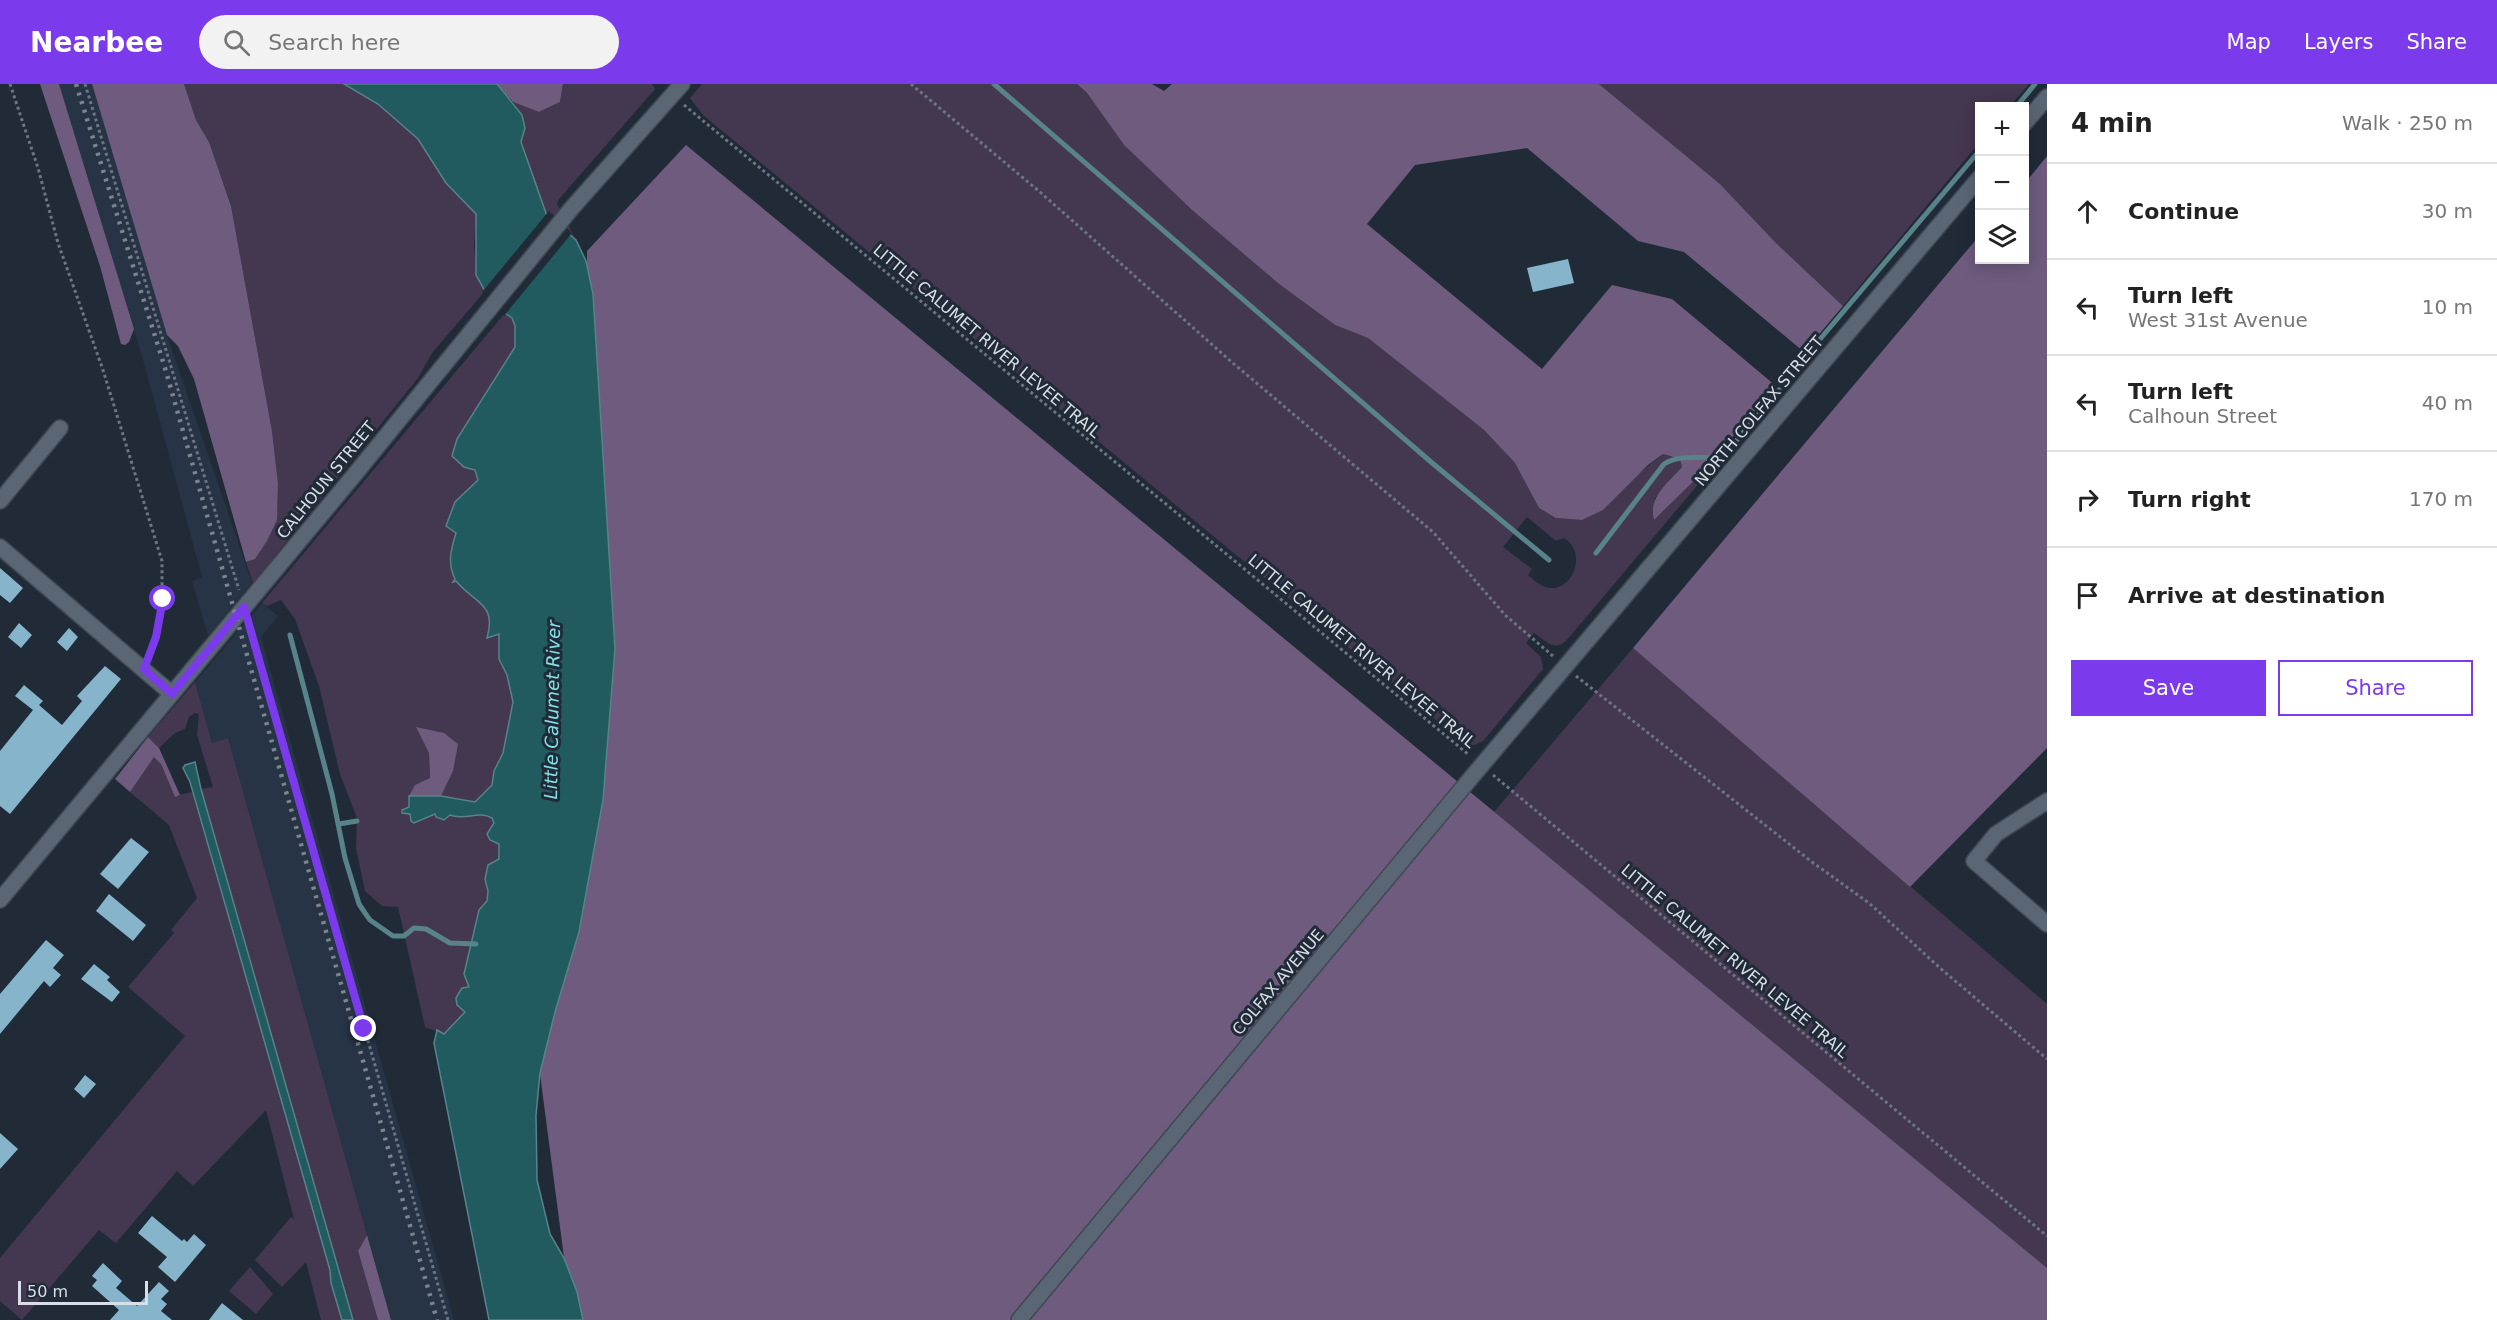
<!DOCTYPE html>
<meta charset="utf-8">
<style>
:root{--surface:#fff;--page:#f2f2f2;--text:#222;--muted:#767676;--line:#e0e0e0;--accent:#7c3aed}
body{margin:0;font-family:"DejaVu Sans",sans-serif;background:var(--page);color:var(--text)}
.controls{position:absolute;right:18px;top:18px;display:grid;overflow:hidden;border-radius:0px;box-shadow:0 3px 15px #0003}
.controls button{width:54px;height:54px;display:grid;place-items:center;padding:0;border:0;border-bottom:2px solid var(--line);background:var(--surface);color:var(--text);font:30px sans-serif}
.scale{position:absolute;left:18px;bottom:15px;width:130px;box-sizing:border-box;padding-left:6px;border:3px solid #d9dfe8;border-top:0;font-size:16px;line-height:21px;white-space:nowrap;color:#d9dfe8;-webkit-text-stroke:4px #212b38;paint-order:stroke}
.stop{position:absolute;width:18px;height:18px;margin:-14px;border:4px solid #7c3aed;border-radius:50%;background:#fff}
.stop.end{background:#7c3aed;border-color:#fff;box-shadow:0 2px 6px #0008}
.list{margin:0;padding:0;list-style:none}
h2{display:flex;justify-content:space-between;align-items:center;height:78px;margin:0;padding:0 24px;font-size:26px}
h2 small{font-size:20px;font-weight:400;color:var(--muted)}
.list li{display:grid;grid-template-columns:39px 1fr auto;gap:18px;align-items:center;box-sizing:border-box;height:96px;padding:0 24px;border-top:2px solid var(--line)}
.list b{display:block;font-size:22px;white-space:nowrap}
.list p{margin:0;font-size:20px;white-space:nowrap;color:var(--muted)}
.list em{font-size:20px;font-style:normal;color:var(--muted)}
.actions{display:flex;gap:12px;padding:18px 24px}
.actions a{flex:1;padding:14px 0;border:2px solid var(--accent);border-radius:0px;text-align:center;font-size:21px;color:var(--accent)}
.actions .main{background:var(--accent);color:#fff}
.icon{flex:none;width:33px;height:33px;fill:none;stroke:currentColor;stroke-width:2;stroke-linecap:round;stroke-linejoin:round}
.map{position:relative;flex:none;width:2047px;height:1236px;overflow:hidden}
header{display:flex;align-items:center;gap:36px;box-sizing:border-box;height:84px;padding:0 30px;background:var(--accent);color:#fff}
header strong{font-size:28px}
nav{display:flex;gap:33px;margin-inline-start:auto;font-size:21px}
.search{width:420px;height:54px;background:var(--page);display:flex;align-items:center;gap:15px;box-sizing:border-box;padding:0 21px;border-radius:33px;color:var(--muted);font-size:22px}
main{display:flex}
aside{flex:1;background:var(--surface)}
.map>svg:first-child{display:block}
.built{fill:#263446}
.green{fill:#443750;fill-rule:evenodd}
.forest{fill:#6e5b7e}
.water{fill:#215b60;stroke:#588389;stroke-width:1.5}
.pier{fill:#212b38}
.lines{fill:none;stroke-linecap:round;stroke-linejoin:round}
.stream{stroke:#588389;stroke-width:5}
.building{fill:#85b4cb}
.minor-casing{stroke:#404853;stroke-width:18}
.path{stroke:#6d7581;stroke-width:3;stroke-dasharray:3 3;stroke-linecap:butt}
.minor{stroke:#5b6675;stroke-width:15}
.rail{stroke:#7c848f;stroke-width:4.5;stroke-dasharray:3 6;stroke-linecap:butt}
.route{stroke:#7c3aed;stroke-width:8}
.labels{text-anchor:middle;dominant-baseline:central;stroke-width:6;stroke-linejoin:round;paint-order:stroke}
.street-label{font-size:16px;fill:#d9dfe8;stroke:#212b38}
.water-label{font-size:18px;font-style:italic;fill:#82e0e7;stroke:#212b38}
</style>
<header>
<strong>Nearbee</strong>
<div class="search"><svg class="icon" aria-label="search" viewBox="0 0 24 24"><circle cx="10" cy="10" r="6"/><path d="M15 15l6 6"/></svg>Search here</div>
<nav><a>Map</a><a>Layers</a><a>Share</a></nav>
</header>
<main>
<div class="map">
<svg width="2047" height="1236" viewBox="0 0 2047 1236">
<rect width="100%" height="100%" fill="#212b38"/>
<path class="built" d="M59,0H92L167,251L252,499L208,552L192,497L202,493L144,279Z
M262,519L278,532L261,553L454,1236H391L228,655L212,659L195,598Z"/>
<path class="green" d="M184,0H344L378,20L418,55L446,99L476,130L474,161L476,191L485,207L432,269L418,294L253,499L246,478L255,475L267,457L277,429L278,399L272,347L231,122L209,58L196,36Z
M563,0H652L655,5L559,115L557,120L576,156L547,132L521,58L525,44L522,31L513,18L539,28L560,18Z
M702,0H1077L1087,9L1124,61L1192,126L1279,200L1335,241L1368,254L1484,346L1515,379L1539,424L1557,434L1582,436L1663,370L1680,375L1682,383L1655,414L1654,436L1703,388L1706,391L1566,557C1553,568 1545,556 1534,549L1526,559L1541,573L1543,585L1483,657L1474,661L1464,659L703,31L690,14ZM1527,433L1556,457L1564,454C1590,469 1570,514 1543,502C1537,500 1532,494 1528,491L1532,485L1503,463Z
M1599,0H2029L2010,22H1980L1979,59L1843,222L1776,159L1720,100Z
M505,229L512,234L515,242V263L505,282L486,393L456,497L489,498L517,606L499,775L494,776L485,795L488,807L487,817L479,826L464,890L469,903L465,928L444,950L425,943L398,823L382,822L365,807L356,764L357,734L340,690L319,602L295,535L281,516L267,522L262,519ZM416,643L453,687L441,712L422,711L430,695L429,669Z
M1633,564L2047,920V1184L1494,728Z
M195,598L212,659L228,654L367,1151L358,1167L378,1236H353L201,705L213,703L197,651L199,630L195,629L189,633L185,645L175,649L159,664L148,653Z
M154,672L161,680L175,712L192,708L330,1186L331,1199L342,1236H321L306,1178L282,1203L255,1176L291,1133L294,1135L266,1026L193,1102L177,1087L116,1159L99,1146L22,1236L0,1217V1174L185,952L128,903L174,849L171,846L197,814L169,741L130,708Z
M250,1183L273,1210L256,1230L229,1207Z"/>
<path class="forest" d="M40,0H59L134,245L129,258L125,261L121,260L100,182Z
M92,0H184L196,36L209,58L231,122L272,347L278,399L277,436L267,457L255,475L246,478L194,295L178,262L167,251Z
M497,0H563L560,18L539,28L513,18Z
M1077,0H1152L1164,7L1172,0H1599L1720,100L1776,159L1843,222L1804,268L1684,168L1638,157L1527,64L1415,81L1367,140L1542,285L1612,201L1672,215L1776,302L1703,388L1654,436C1648,413 1668,399 1682,383L1680,375L1663,370L1648,381L1603,426L1582,436L1556,434L1539,424L1515,379L1484,346L1368,254L1335,241L1279,200L1192,126L1124,61L1087,9Z
M686,61L2047,1184V1236H582L565,1181L540,990L585,644L587,167Z
M2047,72V664L1910,803L1633,564L1979,152L1980,176H2024L2025,99Z
M416,643L444,649L458,660L453,687L441,712H409L415,701L430,694L429,669Z
M148,653L159,664L180,711L175,713L161,680L154,673L130,708L115,695Z
M367,1151L391,1236H378L358,1167Z"/>
<path class="water" d="M344,0H497L522,31L525,44L521,58L547,132L576,156L586,177L593,210L615,565L603,716L579,848L555,928L540,989L536,1031L537,1096L550,1150L564,1174L577,1208L583,1236H489L434,959L437,946L444,950L465,928L457,921L456,914L462,904L469,903L464,890L479,826L487,817L488,807L485,795L488,781L499,775V760L490,756L487,750L494,739L492,734C479,726 464,737 450,731L444,736L436,733L435,730L414,739L411,737L410,730L402,729V726L409,723V712H441L475,718L492,701L494,687L503,669L513,618L507,591L499,575V550L487,554C497,519 475,520 456,497L453,498L455,495C447,479 451,465 456,449L446,442L455,418L478,396L475,386L464,383L452,372L457,355L515,263V242L512,234L505,229L485,207L476,191V130L446,99L418,55L378,20Z
M195,678L201,705L353,1236H342L331,1199L330,1186L190,698L183,684L185,681Z"/>
<path class="pier" d="M549,127L572,149L504,232L482,208Z"/>
<g class="lines">
<path class="stream" d="M994,0L1431,378L1549,476
M2017,22L2035,0
M1797,288L1810,267L1980,66
M1596,469L1664,380C1683,368 1705,378 1725,370L1779,306
M290,551L332,710L345,774L359,820L365,829L370,836L393,852H404L414,844L426,845L450,859L476,860
M339,740L357,737"/>
</g>
<path class="building" d="M1568,175L1574,199L1533,208L1527,184Z
M0,484L23,504L10,519L0,511Z
M19,539L32,551L21,564L8,553Z
M69,544L78,553L67,567L57,558Z
M105,582L121,595L10,730L0,722V667L33,626L15,612L24,601L43,617L39,621L62,641L82,617L77,612Z
M131,754L149,768L118,805L100,790Z
M109,810L146,841L133,857L96,827Z
M46,856L64,871L53,884L61,891L50,903L44,897L0,950V910Z
M94,880L110,893L107,896L120,908L112,918L81,895Z
M85,991L96,1000L84,1014L74,1005Z
M0,1049L18,1065L0,1085Z
M152,1132L182,1157L184,1155L187,1158L194,1150L206,1161L175,1198L158,1183L167,1173L138,1149Z
M103,1179L122,1197L116,1204L137,1222L159,1198L169,1207L161,1215L167,1220L161,1227L172,1236H110L119,1226L92,1202L97,1196L92,1192Z
M222,1219L243,1236H209Z"/>
<g class="lines">
<defs>
<path id="minor" d="M2024,40L2047,13
M0,417L60,344
M0,463L172,610
M2047,717L1996,750L1974,777L2047,840
M0,816L351,395L571,125L682,0
M1019,1236L1481,682L1980,93"/>
</defs>
<use href="#minor" class="minor-casing"/>
<path class="path" d="M10,0L38,84L58,159L103,286L162,477V527L151,570
M85,0L239,506
M911,0L1040,108L1234,280L1433,448L1505,531L1553,572
M684,21L1469,671
M249,541L448,1236
M1576,592L1812,778L1869,819L1940,884L2047,975
M1493,691L2047,1152"/>
<use href="#minor" class="minor"/>
<path class="rail" d="M76,0L165,284L437,1236"/>
</g>
<g class="lines">
<path class="route" d="M163,515L156,553L144,585L172,610L244,523L364,945"/>
</g>
<g class="labels">
<g class="street-label">
<text transform="translate(987 257) rotate(40)">LITTLE CALUMET RIVER LEVEE TRAIL</text>
<text transform="translate(1759 327) rotate(-50)">NORTH COLFAX STREET</text>
<text transform="translate(326 396) rotate(-51)">CALHOUN STREET</text>
<text transform="translate(1362 567) rotate(40)">LITTLE CALUMET RIVER LEVEE TRAIL</text>
<text transform="translate(1735 877) rotate(40)">LITTLE CALUMET RIVER LEVEE TRAIL</text>
<text transform="translate(1278 898) rotate(-50)">COLFAX AVENUE</text>
</g>
<g class="water-label">
<text transform="translate(552 626) rotate(-89)">Little Calumet River</text>
</g>
</g>
</svg>
<div class="controls">
<button>+</button>
<button>−</button>
<button><svg class="icon" aria-label="layers" viewBox="0 0 24 24"><path d="M12 4l9 5-9 5-9-5zM3 14l9 5 9-5"/></svg></button>
</div>
<div class="scale">50 m</div>
<div class="stop" style="left:163px;top:515px"></div>
<div class="stop end" style="left:364px;top:945px"></div>
</div>
<aside>
<h2>4 min<small>Walk · 250 m</small></h2>
<ul class="list">
<li><svg class="icon" aria-label="ahead" viewBox="0 0 24 24"><path d="M12 20V5M6 11l6-6 6 6"/></svg><div><b>Continue</b></div><em>30 m</em></li>
<li><svg class="icon" aria-label="left" viewBox="0 0 24 24"><path d="M17 20v-9H6M10 6l-5 5 5 5"/></svg><div><b>Turn left</b><p>West 31st Avenue</p></div><em>10 m</em></li>
<li><svg class="icon" aria-label="left" viewBox="0 0 24 24"><path d="M17 20v-9H6M10 6l-5 5 5 5"/></svg><div><b>Turn left</b><p>Calhoun Street</p></div><em>40 m</em></li>
<li><svg class="icon" aria-label="right" viewBox="0 0 24 24"><path d="M7 20v-9h11M14 6l5 5-5 5"/></svg><div><b>Turn right</b></div><em>170 m</em></li>
<li><svg class="icon" aria-label="arrive" viewBox="0 0 24 24"><path d="M6 21V4h12l-3 4 3 4H6"/></svg><div><b>Arrive at destination</b></div></li>
</ul>
<div class="actions"><a class="main">Save</a><a>Share</a></div>
</aside>
</main>
